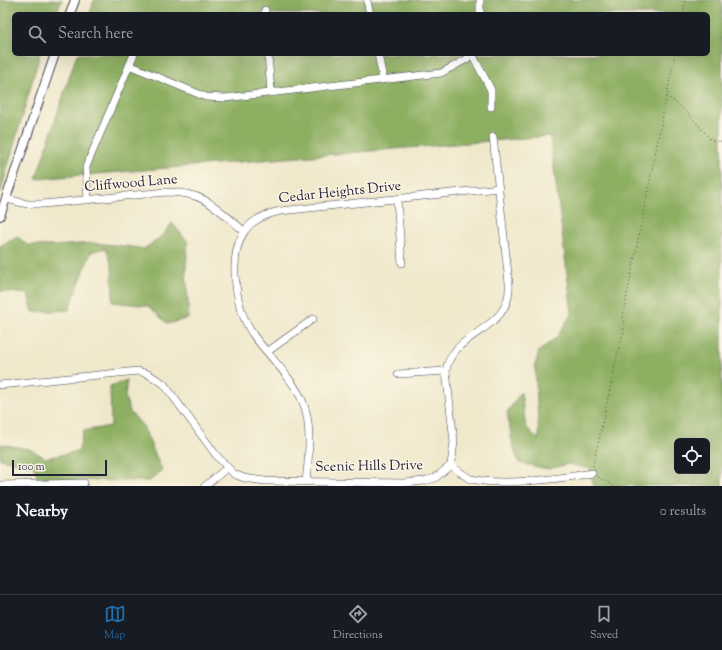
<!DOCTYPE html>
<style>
:root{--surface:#171b24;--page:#242831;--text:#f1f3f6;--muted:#9ea1a6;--line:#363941;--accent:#1f6fb2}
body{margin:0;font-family:"Sorts Mill Goudy",serif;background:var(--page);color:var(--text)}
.controls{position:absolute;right:12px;bottom:12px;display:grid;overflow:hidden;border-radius:6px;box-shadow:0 4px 16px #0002}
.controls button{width:36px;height:36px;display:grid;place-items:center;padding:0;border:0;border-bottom:1px solid var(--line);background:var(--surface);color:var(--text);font:20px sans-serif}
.scale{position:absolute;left:12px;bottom:10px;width:95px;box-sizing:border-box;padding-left:4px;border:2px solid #22223b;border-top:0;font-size:11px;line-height:14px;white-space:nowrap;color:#22223b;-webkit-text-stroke:3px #fcf5e5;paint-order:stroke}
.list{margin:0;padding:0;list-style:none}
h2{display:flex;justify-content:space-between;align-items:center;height:52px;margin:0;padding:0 16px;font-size:17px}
h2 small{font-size:13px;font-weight:400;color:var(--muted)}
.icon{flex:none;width:22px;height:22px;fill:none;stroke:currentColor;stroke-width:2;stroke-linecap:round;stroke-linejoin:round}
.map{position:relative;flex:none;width:722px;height:486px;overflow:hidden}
.search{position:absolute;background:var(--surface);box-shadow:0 4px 16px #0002;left:12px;right:12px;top:12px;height:44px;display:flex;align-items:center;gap:10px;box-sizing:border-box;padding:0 14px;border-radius:6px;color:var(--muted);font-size:15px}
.sheet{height:108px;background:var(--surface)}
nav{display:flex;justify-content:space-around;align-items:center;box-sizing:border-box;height:56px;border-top:1px solid var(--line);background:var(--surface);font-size:11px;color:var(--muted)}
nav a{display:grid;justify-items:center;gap:2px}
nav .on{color:var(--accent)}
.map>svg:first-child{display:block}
.forest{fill:#8daf62;stroke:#58684e;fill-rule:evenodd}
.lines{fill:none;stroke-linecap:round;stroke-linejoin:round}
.minor-casing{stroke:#414051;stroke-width:8}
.tertiary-casing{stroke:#414051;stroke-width:10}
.path{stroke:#414051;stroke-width:1;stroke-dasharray:1 3;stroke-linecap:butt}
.minor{stroke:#fff;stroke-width:7}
.tertiary{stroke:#fff;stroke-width:8}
.labels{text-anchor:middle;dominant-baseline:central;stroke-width:3;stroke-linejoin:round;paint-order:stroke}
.street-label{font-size:14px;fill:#22223b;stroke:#fcf5e5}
</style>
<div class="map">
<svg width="722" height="486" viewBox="0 0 722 486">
<rect width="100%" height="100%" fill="#fcf5e5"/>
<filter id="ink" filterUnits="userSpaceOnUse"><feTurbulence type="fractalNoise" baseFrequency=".025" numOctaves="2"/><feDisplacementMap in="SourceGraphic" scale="8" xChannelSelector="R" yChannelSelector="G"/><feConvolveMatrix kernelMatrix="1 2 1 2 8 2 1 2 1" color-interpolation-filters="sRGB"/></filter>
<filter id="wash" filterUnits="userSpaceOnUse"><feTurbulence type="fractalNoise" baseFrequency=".012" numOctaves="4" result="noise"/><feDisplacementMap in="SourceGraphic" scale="16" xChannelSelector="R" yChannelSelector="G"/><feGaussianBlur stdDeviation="0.9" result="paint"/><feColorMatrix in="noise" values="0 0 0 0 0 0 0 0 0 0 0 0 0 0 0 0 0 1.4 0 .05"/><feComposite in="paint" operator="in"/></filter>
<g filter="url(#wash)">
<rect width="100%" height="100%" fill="#efe8cb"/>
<path class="forest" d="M0,0H62L56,14H14V54H40L0,194Z
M94,0H722V486H593L591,469L569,464L548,469L519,463L512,442L507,412L521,392L526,427L539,440L535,365L539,351L557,337L572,313L550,136L36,179L77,54H708V14H90ZM677,441H707V471H677Z
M172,223L188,242L186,270L189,318L168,324L148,306L113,302L112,266L106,248L91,252L69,310L33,312L28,294L0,291V246L17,236L27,245L53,246L92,243L127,246L144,249L163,235Z
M127,380L125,397L130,412L143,426L162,470L150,481L38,480L34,466L0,459V444L29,449L46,458L79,451L83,431L111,426L110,386Z"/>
</g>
<g filter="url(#ink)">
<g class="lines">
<defs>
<path id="minor" d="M367,1L370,14
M265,10V14
M480,14V0
M268,54L271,92
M378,54L383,79
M472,54L491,90V107
M129,65L206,97L225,98L441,73L467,59L469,54
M7,199L27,204H43L166,192C206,192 216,208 244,231
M88,200L86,167L134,54
M397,200L402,263
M267,352L313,319
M398,374L446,371
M0,385L138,371L148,374L164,384L216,455L234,474L244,478L265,481L405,483L424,481L435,478L451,465L454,442L446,371C452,330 513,332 509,283L493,137
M451,465C457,470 464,476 471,479C501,486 560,479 592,473
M306,481C309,458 312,426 304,405C296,382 269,356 254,336C236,311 227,259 244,232C252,219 267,214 280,211L499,188
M0,485L84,483
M205,486L227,468"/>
<path id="tertiary" d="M70,14L75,0
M0,216L55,54"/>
</defs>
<use href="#minor" class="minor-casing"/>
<use href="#tertiary" class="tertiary-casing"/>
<path class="path" d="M683,14L685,0
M667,96L688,113L711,140L722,142
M593,466L620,343L624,332L623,316L675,54
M598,477L613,486"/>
<use href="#minor" class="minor"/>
<use href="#tertiary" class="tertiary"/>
</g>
</g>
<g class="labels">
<g class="street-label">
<text transform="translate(131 184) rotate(-5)">Cliffwood Lane</text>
<text transform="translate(340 193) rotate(-6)">Cedar Heights Drive</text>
<text transform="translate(369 467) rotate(-1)">Scenic Hills Drive</text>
</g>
</g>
</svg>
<div class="controls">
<button><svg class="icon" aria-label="locate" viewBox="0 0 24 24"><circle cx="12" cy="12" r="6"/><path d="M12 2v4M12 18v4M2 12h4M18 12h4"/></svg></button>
</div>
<div class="scale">100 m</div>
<div class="search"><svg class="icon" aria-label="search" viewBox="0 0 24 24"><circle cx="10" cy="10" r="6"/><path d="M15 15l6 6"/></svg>Search here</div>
</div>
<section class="sheet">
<h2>Nearby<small>0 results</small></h2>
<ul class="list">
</ul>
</section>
<nav>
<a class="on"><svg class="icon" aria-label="map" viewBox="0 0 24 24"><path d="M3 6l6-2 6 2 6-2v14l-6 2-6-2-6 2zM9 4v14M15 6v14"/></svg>Map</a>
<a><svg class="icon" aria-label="directions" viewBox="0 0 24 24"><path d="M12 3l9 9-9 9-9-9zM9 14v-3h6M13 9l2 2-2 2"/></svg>Directions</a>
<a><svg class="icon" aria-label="saved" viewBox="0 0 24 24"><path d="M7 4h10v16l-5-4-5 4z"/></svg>Saved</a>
</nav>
